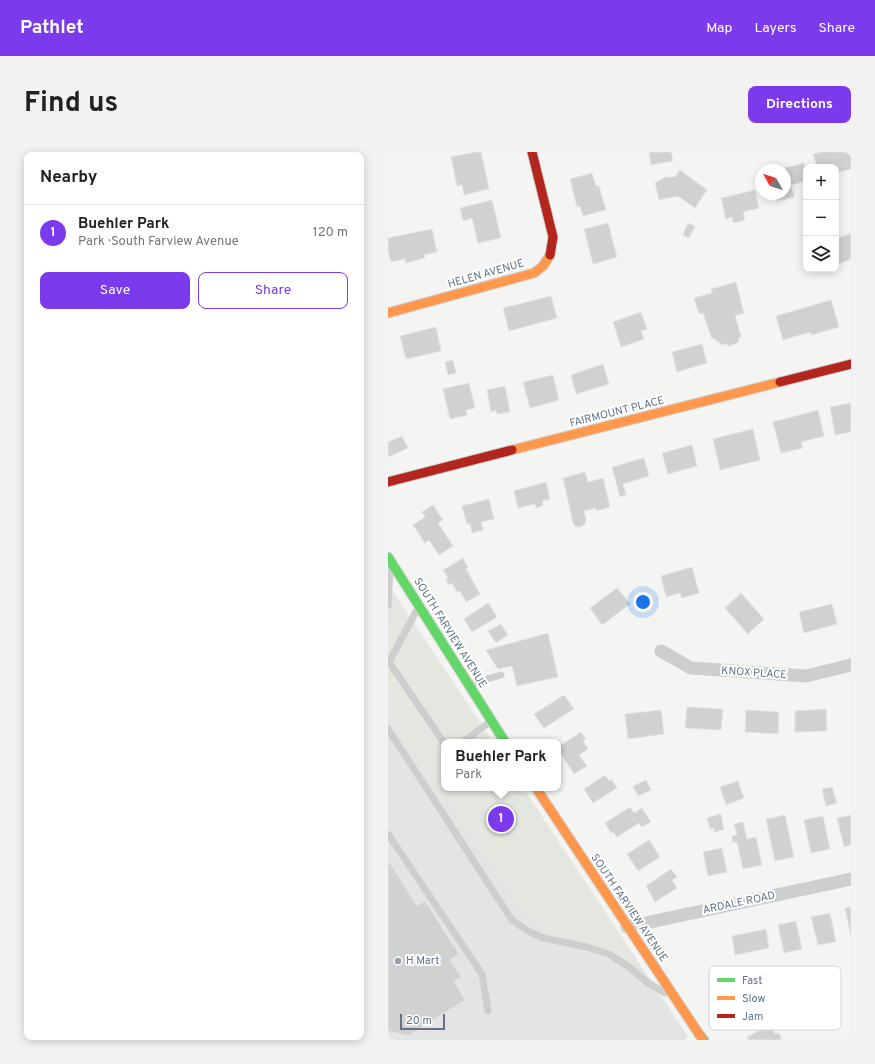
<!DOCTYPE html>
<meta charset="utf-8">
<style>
:root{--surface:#fff;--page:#f2f2f2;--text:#222;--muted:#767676;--line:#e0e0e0;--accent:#7c3aed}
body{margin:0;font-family:Overpass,sans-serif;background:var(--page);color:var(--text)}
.controls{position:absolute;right:12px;top:12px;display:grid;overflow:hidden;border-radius:8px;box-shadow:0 2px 10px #0003}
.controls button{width:36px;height:36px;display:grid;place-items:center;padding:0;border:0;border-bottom:1px solid var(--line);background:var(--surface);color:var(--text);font:20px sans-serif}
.compass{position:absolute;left:367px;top:12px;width:36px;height:36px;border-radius:50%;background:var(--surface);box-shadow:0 2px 10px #0003;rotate:309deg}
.scale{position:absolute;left:12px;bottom:10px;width:45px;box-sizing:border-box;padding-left:4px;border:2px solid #617485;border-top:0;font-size:11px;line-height:14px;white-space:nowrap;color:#617485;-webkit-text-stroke:3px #fff;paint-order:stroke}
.you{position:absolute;left:255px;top:450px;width:14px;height:14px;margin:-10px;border:3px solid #fff;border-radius:50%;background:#1a73e8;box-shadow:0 0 0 6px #1a73e833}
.badge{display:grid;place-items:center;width:26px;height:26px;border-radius:50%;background:var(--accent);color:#fff;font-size:13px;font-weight:700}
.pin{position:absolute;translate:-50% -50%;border:2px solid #fff;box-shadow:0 1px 4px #0006}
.popup{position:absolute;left:53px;top:587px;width:120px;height:52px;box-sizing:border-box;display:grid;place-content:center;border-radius:8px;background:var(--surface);filter:drop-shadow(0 1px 3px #0005);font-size:13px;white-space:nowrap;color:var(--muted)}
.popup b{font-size:15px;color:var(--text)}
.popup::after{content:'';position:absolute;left:50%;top:100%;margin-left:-8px;border:8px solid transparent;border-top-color:var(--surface)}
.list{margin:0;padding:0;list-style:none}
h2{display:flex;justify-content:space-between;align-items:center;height:52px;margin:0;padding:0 16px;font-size:17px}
h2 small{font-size:13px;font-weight:400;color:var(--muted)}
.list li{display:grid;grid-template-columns:26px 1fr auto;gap:12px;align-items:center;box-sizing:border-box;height:56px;padding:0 16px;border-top:1px solid var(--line)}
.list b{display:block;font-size:15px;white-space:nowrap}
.list p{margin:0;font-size:13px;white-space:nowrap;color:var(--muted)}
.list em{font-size:13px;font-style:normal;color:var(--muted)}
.actions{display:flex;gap:8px;padding:12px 16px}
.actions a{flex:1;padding:9px 0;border:1px solid var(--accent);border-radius:8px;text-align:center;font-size:14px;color:var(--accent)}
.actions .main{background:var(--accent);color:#fff}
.icon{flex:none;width:22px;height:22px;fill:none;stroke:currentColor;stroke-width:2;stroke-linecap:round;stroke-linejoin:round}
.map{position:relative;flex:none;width:463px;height:888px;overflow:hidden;border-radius:8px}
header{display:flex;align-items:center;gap:24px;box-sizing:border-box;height:56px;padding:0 20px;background:var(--accent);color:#fff}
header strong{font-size:19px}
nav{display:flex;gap:22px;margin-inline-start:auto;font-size:14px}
.intro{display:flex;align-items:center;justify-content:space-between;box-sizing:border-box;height:96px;padding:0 24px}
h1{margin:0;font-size:28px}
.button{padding:10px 18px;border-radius:8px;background:var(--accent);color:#fff;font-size:14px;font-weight:700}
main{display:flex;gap:24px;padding:0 24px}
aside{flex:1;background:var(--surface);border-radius:8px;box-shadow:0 2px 10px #0003}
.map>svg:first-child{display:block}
.built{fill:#e3e4e3}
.green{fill:#e3e7e0}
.building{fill:#d0d1d1;stroke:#e3e3e2}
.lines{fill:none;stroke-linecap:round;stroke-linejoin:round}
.fast-casing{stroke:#d0d2d3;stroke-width:11}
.slow-casing{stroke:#d0d2d3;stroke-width:11}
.jam-casing{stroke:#d0d2d3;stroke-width:11}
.lane{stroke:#cdcfcf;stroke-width:7}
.street{stroke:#cdcfcf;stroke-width:13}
.fast{stroke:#63d668;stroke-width:9}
.slow{stroke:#ff974d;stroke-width:9}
.jam{stroke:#b3261e;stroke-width:9}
.poi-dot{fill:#94a1ab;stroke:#fff;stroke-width:1.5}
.labels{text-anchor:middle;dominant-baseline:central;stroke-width:4;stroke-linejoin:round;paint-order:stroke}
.street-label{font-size:11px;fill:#617485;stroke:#fff}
.poi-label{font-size:11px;fill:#617485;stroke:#fff;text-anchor:start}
.key{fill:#fff;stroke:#d0d5da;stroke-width:1}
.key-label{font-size:11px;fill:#617485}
</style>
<header>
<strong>Pathlet</strong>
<nav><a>Map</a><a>Layers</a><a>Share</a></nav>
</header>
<div class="intro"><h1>Find us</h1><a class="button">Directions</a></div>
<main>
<aside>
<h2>Nearby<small></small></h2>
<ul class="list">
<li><span class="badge">1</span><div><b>Buehler Park</b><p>Park · South Farview Avenue</p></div><em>120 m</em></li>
</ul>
<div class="actions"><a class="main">Save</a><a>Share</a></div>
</aside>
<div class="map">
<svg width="463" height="888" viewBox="0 0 463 888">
<rect width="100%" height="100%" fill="#f4f4f2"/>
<path class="built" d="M0,432L105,590H56V636H135L300,885L296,888H0Z"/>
<path class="green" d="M11,449L105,590H56V636H135L255,817L187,795L140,767L0,567V471Z"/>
<path class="building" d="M87,0H93L101,37L76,43L74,33L69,34L63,5Z
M261,0H283L285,9L263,13Z
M433,0H463V17L448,21V15H429L425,2Z
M416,11L418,17V29L403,33L406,45L389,49L387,42H397V18H389Z
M292,18L319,38L307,56L290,44L271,48L267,31L278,25H287Z
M204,21L208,34H211L218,58L195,64L192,54L189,55L182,27Z
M367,38L371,56L355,60L357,68L345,71L344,65L338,67L333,46Z
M104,48L113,86L90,91L84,66L75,69L72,56Z
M220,71L229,105L205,112L196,77Z
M300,71L307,74L301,86L295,83Z
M44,77L49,100L36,103L37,106L18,111L17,107L3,110L0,99V86Z
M463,81V107L451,112L448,103V87Z
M348,130L356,161L347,164L353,185L350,186L351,189L349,191L341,194L339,192L335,193L327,188V186L324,187L315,161L311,162L306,146L324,141L323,137Z
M163,144L169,166L121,179L115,156Z
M443,148L451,175L424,183L422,180L395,188L388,164Z
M253,160L259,177L253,179L256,187L233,195L225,170Z
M48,175L53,199L18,207L12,184Z
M314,192L319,211L289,220L284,200Z
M65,208L68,221L60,223L57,210Z
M215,212L221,232L188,242L183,223Z
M165,223L171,248L142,256L135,230Z
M81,231L87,256L78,258L79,263L62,267L55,237Z
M117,234L122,260L109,262L108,258L103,260L99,238Z
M463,251V280L447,283L442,255Z
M430,258L436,284L413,290L415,296L393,301L385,270Z
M365,277L372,308L332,318L325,287Z
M14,284L20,296L0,305V290Z
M304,293L309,314L280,322L274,301Z
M256,306L261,324L235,332L238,343L232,345L224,315Z
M197,320L200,330L215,326L222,355L208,359V356L196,359L198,367L197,372L193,375H188L185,371L175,326Z
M158,330L162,347L154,349L155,354L148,356L147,352L130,356L126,339Z
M101,347L106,367L93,370L95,378L84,381L82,371L79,372L74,354Z
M45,353L55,368L50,371L65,394L51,403L41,388L37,391L25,373L37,365L34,360Z
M75,406L80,416L78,417L92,442L78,450L72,439L69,440L64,431L61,433L58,428L60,426L55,418Z
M304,415L311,441L294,446L292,441L278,445L273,424Z
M229,436L242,452L214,473L202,456Z
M353,441L376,467L360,482L337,456Z
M100,451L109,465L84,480L76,467Z
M444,452L449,472L416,481L411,460Z
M113,472L120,483L108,491L100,479Z
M160,481L170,525L129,534L124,514L110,517L98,498Z
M176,543L186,557L156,576L146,562Z
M299,555L335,557L333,578L297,576Z
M438,557L439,579L407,580V559Z
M273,558L276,582L240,587L237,562Z
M358,558L391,560L390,582L357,580Z
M193,580L198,587L195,589L200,597L191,603L199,614L186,622L170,597V595Z
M217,623L221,629L223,627L229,636L205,651L196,637Z
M258,628L263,638L250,644L245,634Z
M350,629L356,646L338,653L332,635Z
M444,635L449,651L438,654L434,637Z
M242,655L246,661L254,656L263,670L254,675L251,671L229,685L225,680L223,681L217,671Z
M333,662L336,678L326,680V676L322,677L319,666Z
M397,663L406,705L387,709L378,667Z
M463,663V693L456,695L449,666Z
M435,664L442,697L423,701L416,668Z
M355,670L359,687L368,685L374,713L355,717L349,690H345L344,684L349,683L346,672Z
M261,688L272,705L250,719L239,702Z
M334,696L339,720L320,724L315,700Z
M0,708L29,754L37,749L71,802L62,808L73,825L66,829L77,848L20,884L0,879Z
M283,717L289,725L284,728L289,736L267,750L258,734Z
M463,755V784L457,756Z
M442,761L448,790L430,793L423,765Z
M408,769L414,797L396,801L390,773Z
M378,777L381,796L347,803L344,784Z
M337,814L350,833L334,844L320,824L334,815L335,816Z
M364,842L366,845L368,843L372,848L375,846L380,854L350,874L339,858Z
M382,873L387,882L391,881L394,888H361L359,885Z"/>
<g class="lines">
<defs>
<path id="fast" d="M0,405L117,590
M311,882L316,888"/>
<path id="slow" d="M0,161L146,121L155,114L162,103
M124,298L392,230
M148,636L315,888"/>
<path id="jam" d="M144,0L165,85L162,103
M392,230L463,212
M0,330L124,298"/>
</defs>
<use href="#fast" class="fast-casing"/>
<use href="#slow" class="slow-casing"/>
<use href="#jam" class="jam-casing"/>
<path class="lane" d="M0,453L2,417
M30,456L1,510L56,591
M82,532L113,523
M0,577L124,768L140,779L155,786L199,795L221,802L241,815L259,830L277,841
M75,590L103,569
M0,682L94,822L100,859"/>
<path class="street" d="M273,499L303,516L418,524L463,513
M239,775L463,727"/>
<use href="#fast" class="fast"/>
<use href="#slow" class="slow"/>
<use href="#jam" class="jam"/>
</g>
<circle class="poi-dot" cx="10" cy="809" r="4"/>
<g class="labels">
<g class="street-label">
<text transform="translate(98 122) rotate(-16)">HELEN AVENUE</text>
<text transform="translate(229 260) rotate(-14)">FAIRMOUNT PLACE</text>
<text transform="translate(62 481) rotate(58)">SOUTH FARVIEW AVENUE</text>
<text transform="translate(366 521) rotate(4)">KNOX PLACE</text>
<text transform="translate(351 751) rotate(-12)">ARDALE ROAD</text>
<text transform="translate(241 756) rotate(56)">SOUTH FARVIEW AVENUE</text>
</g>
<g class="poi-label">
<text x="18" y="809">H Mart</text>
</g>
</g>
<rect x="321" y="814" width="132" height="64" rx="6" class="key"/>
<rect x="329" y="826" width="18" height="4" fill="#63d668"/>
<rect x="329" y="844" width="18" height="4" fill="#ff974d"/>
<rect x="329" y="862" width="18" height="4" fill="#b3261e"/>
<g class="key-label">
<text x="354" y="832">Fast</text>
<text x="354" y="850">Slow</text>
<text x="354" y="868">Jam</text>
</g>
</svg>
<div class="controls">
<button>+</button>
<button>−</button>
<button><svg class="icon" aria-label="layers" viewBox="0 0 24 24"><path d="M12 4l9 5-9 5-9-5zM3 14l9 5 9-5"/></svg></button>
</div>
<svg class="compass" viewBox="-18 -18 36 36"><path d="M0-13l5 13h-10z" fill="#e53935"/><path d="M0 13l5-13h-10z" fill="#767676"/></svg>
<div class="scale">20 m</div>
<div class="you"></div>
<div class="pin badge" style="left:113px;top:667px">1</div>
<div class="popup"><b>Buehler Park</b>Park</div>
</div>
</main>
